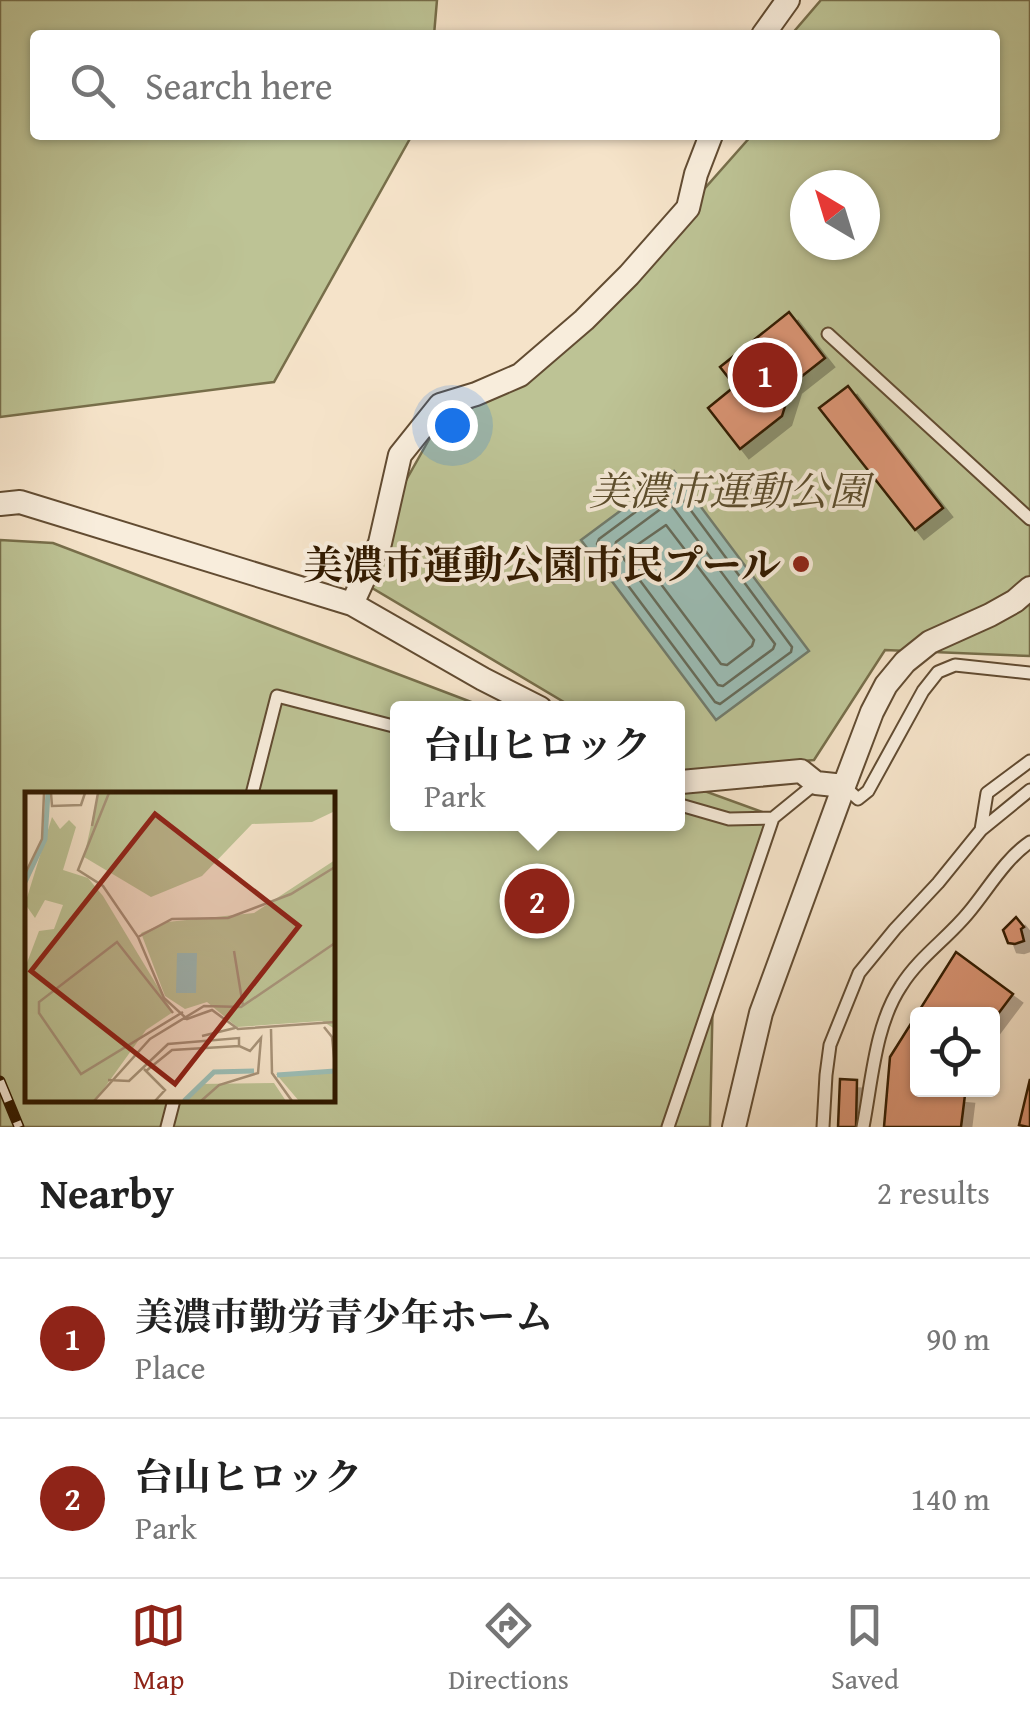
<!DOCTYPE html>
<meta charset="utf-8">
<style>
:root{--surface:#fff;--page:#f2f2f2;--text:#222;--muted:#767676;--line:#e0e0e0;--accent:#8f2418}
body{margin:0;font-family:"Gentium Book Plus","Noto Serif JP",serif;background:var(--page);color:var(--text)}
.controls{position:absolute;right:30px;bottom:30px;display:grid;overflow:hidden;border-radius:10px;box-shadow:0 2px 8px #0004}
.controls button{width:90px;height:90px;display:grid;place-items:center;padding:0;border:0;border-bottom:2px solid var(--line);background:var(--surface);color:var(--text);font:50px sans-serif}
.compass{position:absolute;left:790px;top:170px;width:90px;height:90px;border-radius:50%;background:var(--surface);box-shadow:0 2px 8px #0004;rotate:322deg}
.you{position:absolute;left:452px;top:425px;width:35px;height:35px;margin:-25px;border:8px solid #fff;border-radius:50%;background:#1a73e8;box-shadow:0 0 0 15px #1a73e833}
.badge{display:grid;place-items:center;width:65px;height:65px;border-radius:50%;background:var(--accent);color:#fff;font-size:32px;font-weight:700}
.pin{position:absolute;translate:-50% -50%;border:5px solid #fff;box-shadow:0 2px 10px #0006}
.popup{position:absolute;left:390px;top:701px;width:295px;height:130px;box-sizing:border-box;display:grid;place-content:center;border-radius:10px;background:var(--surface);filter:drop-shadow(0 2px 8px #0005);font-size:32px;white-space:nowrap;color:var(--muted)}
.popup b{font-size:38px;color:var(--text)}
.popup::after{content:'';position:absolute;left:50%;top:100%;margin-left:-20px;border:20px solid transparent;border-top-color:var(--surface)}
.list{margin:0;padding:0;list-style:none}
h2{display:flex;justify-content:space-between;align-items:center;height:130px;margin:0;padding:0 40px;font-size:42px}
h2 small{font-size:32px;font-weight:400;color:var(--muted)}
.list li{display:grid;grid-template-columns:65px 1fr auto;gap:30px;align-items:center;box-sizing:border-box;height:160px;padding:0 40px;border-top:2px solid var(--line)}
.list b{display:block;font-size:38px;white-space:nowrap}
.list p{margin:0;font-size:32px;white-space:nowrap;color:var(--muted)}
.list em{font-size:32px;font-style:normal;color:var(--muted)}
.icon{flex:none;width:55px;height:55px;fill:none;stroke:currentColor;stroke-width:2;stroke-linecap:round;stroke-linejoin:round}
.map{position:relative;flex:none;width:1030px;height:1127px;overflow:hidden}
.search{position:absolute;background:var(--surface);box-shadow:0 2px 8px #0004;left:30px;right:30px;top:30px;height:110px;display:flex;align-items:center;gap:25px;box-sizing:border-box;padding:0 35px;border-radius:10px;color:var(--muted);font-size:38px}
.sheet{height:450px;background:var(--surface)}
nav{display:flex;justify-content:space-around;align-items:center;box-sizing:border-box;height:140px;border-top:2px solid var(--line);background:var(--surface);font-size:28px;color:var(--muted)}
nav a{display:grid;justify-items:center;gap:5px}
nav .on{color:var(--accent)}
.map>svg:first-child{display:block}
.green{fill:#bdc395;stroke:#776e4a;stroke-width:2.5;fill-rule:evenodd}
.water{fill:#9cbeb6;stroke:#717c6d;stroke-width:2.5}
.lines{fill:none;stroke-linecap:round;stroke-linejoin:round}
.shore{stroke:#666c5b;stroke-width:2.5}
.building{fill:#db9574;stroke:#311a00;stroke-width:2.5;filter:url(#shadow)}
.lane-casing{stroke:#624c32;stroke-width:15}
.street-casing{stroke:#624c32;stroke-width:26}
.lane{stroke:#f8eddc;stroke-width:11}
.street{stroke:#f8eddc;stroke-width:22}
.rail-casing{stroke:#311a00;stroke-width:11}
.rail{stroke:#f8eddc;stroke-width:8;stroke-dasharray:22;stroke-linecap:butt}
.poi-dot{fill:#8f2418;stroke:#f8eddc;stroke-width:4}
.labels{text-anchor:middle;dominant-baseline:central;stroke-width:8;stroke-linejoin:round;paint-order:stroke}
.park-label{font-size:40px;font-style:italic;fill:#5b4d2d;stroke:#f8eddc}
.poi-label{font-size:40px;font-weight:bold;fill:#311a00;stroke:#f8eddc;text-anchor:end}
.inset-river{fill:none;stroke:#9cbeb6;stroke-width:5}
.inset-road{fill:none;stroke:#a79379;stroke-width:2.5}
.view{fill:#8f2418;fill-opacity:0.15;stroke:#8f2418;stroke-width:5}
.inset-edge{fill:none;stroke:#311a00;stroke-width:5}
</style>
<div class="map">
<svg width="1030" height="1127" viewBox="0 0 1030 1127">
<defs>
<filter id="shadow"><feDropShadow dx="9" dy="9" stdDeviation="0" flood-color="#0004"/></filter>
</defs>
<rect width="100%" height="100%" fill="#f5e3c9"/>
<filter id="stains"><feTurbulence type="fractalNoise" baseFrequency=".002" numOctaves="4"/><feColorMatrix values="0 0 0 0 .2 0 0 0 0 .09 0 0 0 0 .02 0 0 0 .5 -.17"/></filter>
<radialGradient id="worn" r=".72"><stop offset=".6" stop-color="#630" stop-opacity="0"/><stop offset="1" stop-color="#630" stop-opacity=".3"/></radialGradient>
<path class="green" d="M0,0H437L434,35H35V135H412L274,382L0,417Z
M821,0H1030V656L885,650L814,760L681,772L677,770V708H574L352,576L431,436L520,375L598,309L752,135H995V35H791ZM805,185H865V245H805Z
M0,540L53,543L487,708H397V824H677V781L768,814L713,988L710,1127H0ZM28,794H332V1100H28Z"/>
<path class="water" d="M674,471L809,651L716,720L581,540Z"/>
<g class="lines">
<path class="shore" d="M668,488L675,489L792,647L791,652L720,704L715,702L597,544L599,539Z
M666,505L672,506L775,644L773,649L723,686L718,685L615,547L616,542Z
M666,525L754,640L752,646L727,665L721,664L636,551L637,545Z"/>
</g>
<path class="building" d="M789,312L825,358L792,384L782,416L740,449L708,408L735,386L720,367Z
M848,386L943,508L915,530L819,408Z
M1016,917L1024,927L1021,929L1024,941L1015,944L1008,943L1003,930Z
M956,952L1013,994L992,1022V1014H918V1091L965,1095L961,1127H884L890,1057Z
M840,1079L857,1080L856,1127H838Z
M1030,1079V1127H1028L1019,1125Z
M1030,1079V1127H1028L1019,1125Z"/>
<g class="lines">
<defs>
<path id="lane" d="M828,334L1030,519
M844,786L858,799L868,791L923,691L938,672L955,665L1030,673
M252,794L277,696L397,727
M677,804L729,819L773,818
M981,830L987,793L1030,761
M167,1127L174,1100
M668,1127L773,818L816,783
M823,1127L826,1075L830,1045L859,973L895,929L938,883L981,830L1030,790
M863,1127C872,1081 875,1025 901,986C919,957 948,938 969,912C988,889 1006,858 1030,842"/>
<path id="street" d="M763,35L788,0
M0,504L20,502L352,604L483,679L540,708
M352,604L380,543L400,455L440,405L476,394L520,375L584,320L629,275L688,208L696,174L711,135
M677,780L681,782L801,771L816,783L844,786
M734,1127L761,1013L844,786L872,712L886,685L905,662L930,642L990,615L1015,601L1030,588"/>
</defs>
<use href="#lane" class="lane-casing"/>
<use href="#street" class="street-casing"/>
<use href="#lane" class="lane"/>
<use href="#street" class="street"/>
<defs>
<path id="rail" d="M0,1081L19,1127"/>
</defs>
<use href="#rail" class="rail-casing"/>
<use href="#rail" class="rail"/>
</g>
<circle class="poi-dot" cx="801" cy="564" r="10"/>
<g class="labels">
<g class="park-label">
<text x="729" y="490">美濃市運動公園</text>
</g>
<g class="poi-label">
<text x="781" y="564">美濃市運動公園市民プール</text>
</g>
</g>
<g transform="translate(25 792)">
<rect width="310" height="310" fill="#f5e3c9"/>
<path d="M73,1H310V19L287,30L227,32L177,84L126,105L59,65ZM27,25L35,37L44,28L51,35L38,78L63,86L78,104L148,220L121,238L70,309H0V176L14,139L29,137L38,113L20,108L10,126L0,112ZM310,68V237L297,229L212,235L182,210L160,217L140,204L116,141L142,130L229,121ZM310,280V309H274L251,282ZM249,291L261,309H157L174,292Z" fill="#bdc395"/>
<path d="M152,161H172L171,201H151Z" fill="#9cbeb6"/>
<path class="inset-river" d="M0,90L20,47L23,1M252,283L310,279M159,309L189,280L229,279"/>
<path class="inset-road" d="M26,1L27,14L56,13L60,1M84,1L53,78L78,94L113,145L139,206L162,227L187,218L213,237L310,230M67,34L73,1M0,82L17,47L19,1M113,145L147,127L203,126L266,102L310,75M209,159L218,214M148,221L92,150L14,210V221L56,282L158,220M299,235L307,245L310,274M246,237L247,281L267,309M177,244L210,236M119,277L140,298L130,309M121,279L147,258L214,254M83,288L104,289L143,252L214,246V254L225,259L236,246L233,281L194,293L176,309M69,309L125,247L179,214L216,215L310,151"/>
<path class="view" d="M130,22L274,134L150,292L6,179Z"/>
<rect width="310" height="310" class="inset-edge"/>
</g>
<rect width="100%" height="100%" filter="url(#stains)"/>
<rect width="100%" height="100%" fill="url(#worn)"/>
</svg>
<div class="controls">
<button><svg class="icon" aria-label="locate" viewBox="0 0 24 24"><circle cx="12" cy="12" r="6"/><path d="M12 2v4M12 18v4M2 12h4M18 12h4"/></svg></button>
</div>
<svg class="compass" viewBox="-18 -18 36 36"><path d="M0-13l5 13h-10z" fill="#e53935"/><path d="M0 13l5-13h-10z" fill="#767676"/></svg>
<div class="you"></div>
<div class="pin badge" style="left:765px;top:375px">1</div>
<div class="pin badge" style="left:537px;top:901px">2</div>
<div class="popup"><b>台山ヒロック</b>Park</div>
<div class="search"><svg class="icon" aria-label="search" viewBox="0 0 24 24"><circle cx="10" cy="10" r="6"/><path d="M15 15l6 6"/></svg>Search here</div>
</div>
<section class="sheet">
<h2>Nearby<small>2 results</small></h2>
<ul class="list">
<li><span class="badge">1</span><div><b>美濃市勤労青少年ホーム</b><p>Place</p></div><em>90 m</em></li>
<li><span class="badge">2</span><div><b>台山ヒロック</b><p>Park</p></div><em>140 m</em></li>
</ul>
</section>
<nav>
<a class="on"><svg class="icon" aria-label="map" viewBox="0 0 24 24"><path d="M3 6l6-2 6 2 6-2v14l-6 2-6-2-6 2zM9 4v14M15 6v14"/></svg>Map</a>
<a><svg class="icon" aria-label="directions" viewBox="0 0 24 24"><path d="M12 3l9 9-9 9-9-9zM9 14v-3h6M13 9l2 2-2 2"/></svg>Directions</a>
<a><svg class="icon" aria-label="saved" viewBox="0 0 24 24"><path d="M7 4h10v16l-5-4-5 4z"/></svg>Saved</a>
</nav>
